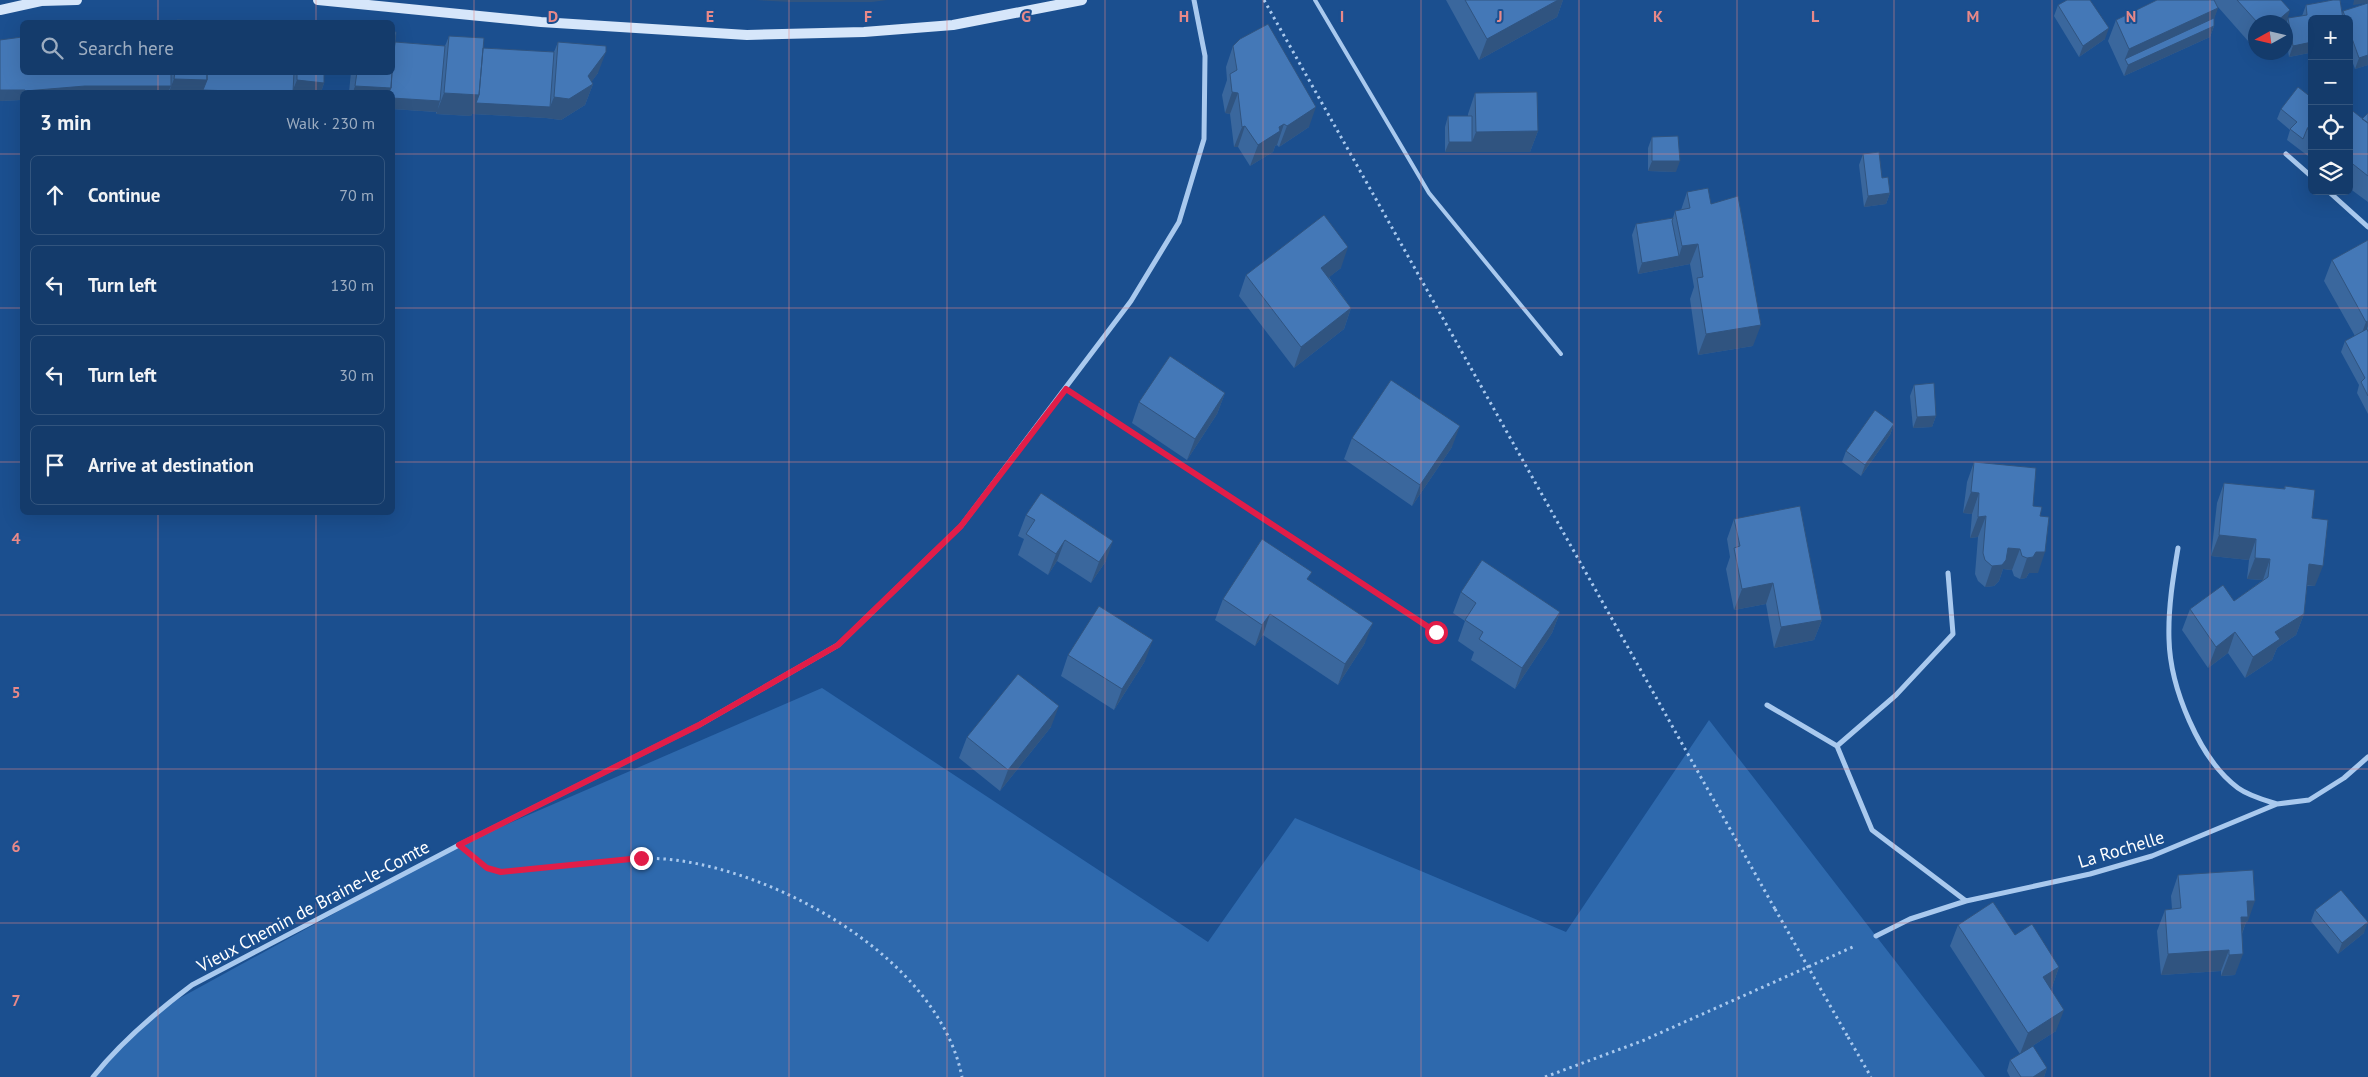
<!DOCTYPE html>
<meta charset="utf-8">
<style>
:root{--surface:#143b6b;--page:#214673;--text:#f1f3f6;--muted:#9dadc1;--line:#33557e}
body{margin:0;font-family:"PT Sans",sans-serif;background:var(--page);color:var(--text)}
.controls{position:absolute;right:15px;top:15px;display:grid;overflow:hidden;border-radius:8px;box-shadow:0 5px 20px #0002}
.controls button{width:45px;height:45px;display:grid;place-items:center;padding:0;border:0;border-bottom:1px solid var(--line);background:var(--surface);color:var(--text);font:25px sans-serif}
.compass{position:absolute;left:2248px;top:15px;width:45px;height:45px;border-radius:50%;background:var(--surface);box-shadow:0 5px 20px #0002;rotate:262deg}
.stop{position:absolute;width:15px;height:15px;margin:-11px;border:4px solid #e11d48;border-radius:50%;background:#fff}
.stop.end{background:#e11d48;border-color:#fff;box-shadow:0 1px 5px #0008}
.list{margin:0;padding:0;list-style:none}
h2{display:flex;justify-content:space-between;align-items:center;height:65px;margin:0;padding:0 20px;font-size:21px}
h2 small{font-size:16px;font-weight:400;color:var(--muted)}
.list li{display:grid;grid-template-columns:32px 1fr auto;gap:15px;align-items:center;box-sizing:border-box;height:80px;margin:0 10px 10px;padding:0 10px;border:1px solid var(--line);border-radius:8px}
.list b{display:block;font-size:19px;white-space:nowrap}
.list em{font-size:16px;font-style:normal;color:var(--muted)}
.icon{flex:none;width:28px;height:28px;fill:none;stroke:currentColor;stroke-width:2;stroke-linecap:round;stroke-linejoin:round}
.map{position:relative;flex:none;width:2368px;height:1077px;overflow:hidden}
.search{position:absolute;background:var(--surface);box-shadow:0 5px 20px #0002;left:20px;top:20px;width:375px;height:55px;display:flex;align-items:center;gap:12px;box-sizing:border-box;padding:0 18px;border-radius:8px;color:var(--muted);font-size:19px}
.panel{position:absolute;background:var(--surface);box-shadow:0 5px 20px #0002;left:20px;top:90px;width:375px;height:425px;border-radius:8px}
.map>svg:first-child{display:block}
.green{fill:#2e69ad}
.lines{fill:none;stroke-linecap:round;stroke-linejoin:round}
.path{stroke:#a9c9ee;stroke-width:3;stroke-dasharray:2.5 4;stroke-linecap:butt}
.service{stroke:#a9c9ee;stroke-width:4}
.minor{stroke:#a9c9ee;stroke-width:5}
.secondary{stroke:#d6e6fa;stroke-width:10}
.path-bridge{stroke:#a9c9ee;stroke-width:3;stroke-dasharray:2.5 4;stroke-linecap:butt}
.wall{fill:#3a679d}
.shaded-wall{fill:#305480}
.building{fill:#4478b7;stroke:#305480}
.route{stroke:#e11d48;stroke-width:6}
.grid{fill:none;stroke:#e88989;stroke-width:1;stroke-opacity:0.55}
.labels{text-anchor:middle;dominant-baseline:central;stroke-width:4;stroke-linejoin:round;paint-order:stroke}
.street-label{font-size:18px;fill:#fff;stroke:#1b4f8f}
.grid-label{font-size:16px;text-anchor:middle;font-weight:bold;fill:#e88989;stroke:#1b4f8f;stroke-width:4;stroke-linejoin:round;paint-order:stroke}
</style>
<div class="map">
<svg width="2368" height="1077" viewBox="0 0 2368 1077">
<rect width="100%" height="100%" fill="#1b4f8f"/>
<path class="green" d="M822,688L1208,942L1295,818L1566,932L1709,720L1985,1077H93L160,1009L459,845Z"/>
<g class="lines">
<path class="path" d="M1264,0L1775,909
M478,862L487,868L501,872C559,870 618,853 675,860C784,874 939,961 962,1077
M1848,1037L1871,1077
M1545,1077L1642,1041L1855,946"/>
<path class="service" d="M1315,0L1429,193L1561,354
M1066,389L1436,632"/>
<path class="minor" d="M2286,154L2312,177
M2328,191L2368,227
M2178,548C2173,578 2168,608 2169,639C2170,687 2199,759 2238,788C2249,796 2264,800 2277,804
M1948,573L1953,634L1896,695L1837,746L1872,830L1966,901
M1767,705L1837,746
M1876,936L1910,919L1966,901L2090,874L2152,856L2277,804L2309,800L2344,778L2368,757
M93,1077C121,1042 156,1012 192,985L459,845L699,725L838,645L961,526L1131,301L1179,222L1204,139L1205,56L1194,0"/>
<path class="secondary" d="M318,0L541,22L747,35L864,32L953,25L1082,0
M0,10L41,1L77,0"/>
<path class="path-bridge" d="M1775,909L1848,1037"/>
</g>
<path class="wall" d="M1446,0H1563L1557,17L1479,60Z
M2157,0H2281L2286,22H2256V50L2218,7L2214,18V26L2210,37L2124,76L2108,41L2116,20Z
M2333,0H2340L2342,13L2343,11L2368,3V65L2355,69L2349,52V19H2312V46L2309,53L2289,57L2286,38V24L2288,18L2302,16L2306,5Z
M2058,5L2105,39L2079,57L2054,16Z
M449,36L483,48L554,52L558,42L598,73L591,82L593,84L585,105L561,120L546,118L472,114L471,116L436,114V112L392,109V92H349L351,72H392L395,42L445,46Z
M0,40L22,72H326L324,75V83L321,92H22V102H21V100L0,101Z
M1233,46L1309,127L1279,147L1277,145L1275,146L1273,152L1250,166L1238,147H1234L1230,114L1225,113L1222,95L1227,80L1226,67Z
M1475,93L1538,131L1530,152H1445V127L1448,116H1468V114Z
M2312,98V159L2287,140L2290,130L2277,119L2281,109Z
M2349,108L2362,119L2368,113V202L2349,188Z
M1652,137L1676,172L1648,171V148Z
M1863,154L1882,178L1890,193L1886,204L1864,207L1859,165Z
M1687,192L1711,204L1753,346L1698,355L1690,299L1694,287L1690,264L1638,274L1632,235L1636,224L1673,218L1675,211L1681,210Z
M2368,240V414L2357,393L2359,385L2341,352L2345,341L2355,336L2324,281L2332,260Z
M1341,268L1329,277L1351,308L1344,329L1294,368L1239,296L1246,275Z
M1914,385L1936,416L1932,427L1913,428L1910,396Z
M1225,393L1217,414L1187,460L1132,423L1139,402Z
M1894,424L1890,435L1861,476L1842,462L1846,451Z
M1352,438L1452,447L1412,506L1344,459Z
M1974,462L2033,506L2040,516L2038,573H2029L2026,578L2020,579L2014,576L2012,570L2003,569L1999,581L1994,586L1985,587L1978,581L1975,574L1978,537L1970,538L1972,514L1963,513L1967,482Z
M2224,483L2284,489L2285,486L2312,518L2315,586H2307L2304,614L2296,635L2277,648L2272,660L2245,678L2228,653L2208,668L2182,630L2190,609L2234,601L2263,580L2247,579L2249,560L2211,556L2217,503Z
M1026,515L1106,561L1091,583L1057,561L1048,575L1018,555L1024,539L1018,536Z
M1734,519L1822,620L1814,640L1774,648L1766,604L1734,610L1726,569L1730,557L1727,539Z
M1309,580L1365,643L1338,685L1263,635L1255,646L1215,620L1223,599Z
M1461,592L1560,612L1552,633L1515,689L1471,660L1474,652L1458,641L1465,621L1453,613Z
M1068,655L1145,661L1114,710L1061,676Z
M1051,727L1000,791L959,758L967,737Z
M2178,875L2248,921L2246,922L2242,934L2235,975L2221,976V971L2161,975L2157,931L2165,910L2172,909L2171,896Z
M2315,910L2364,933L2338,954L2311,921Z
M1958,925L2015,935L2059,967L2052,987L2050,989L2056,1031L2020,1054L1950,946Z
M2010,1060L2047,1068L2044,1077H2010L2007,1071Z"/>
<path class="shaded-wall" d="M755,0H791L790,2Z
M791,0H887L872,2H790Z
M1558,0H1563L1557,17L1479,60L1487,39Z
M2354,0H2368V3L2353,5Z
M2218,8L2211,28L2214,26L2210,37L2124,76L2128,65L2125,59L2129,49Z
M2290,10L2286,24V22H2276Z
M2109,28L2105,39L2079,57L2083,46Z
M2312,35V46L2309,53L2289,57L2293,46Z
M606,52L598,73L587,88L593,84L585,105L561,120L546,118L472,114L471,116L436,114L444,93L479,95L550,107L554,97L588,76Z
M2368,55V65L2355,69L2359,58Z
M321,72H326L318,82L324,83L321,92H292L297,80Z
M174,79L207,80L261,92H169Z
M85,86H171L168,92H24L25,91Z
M355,86L391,88L389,92H353Z
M0,90H25L24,92H22V97L21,100L0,101Z
M1232,92L1238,93L1230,114L1225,113Z
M392,98L440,101L437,112L392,109Z
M1316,107L1309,127L1279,147L1287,126Z
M1284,124L1277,145L1275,146L1273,152L1250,166L1258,145L1279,127Z
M1245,126L1238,147H1234L1242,127Z
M1538,131L1530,152H1445L1449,142H1472L1476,132Z
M1652,161H1680L1676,172L1648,171Z
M1890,193L1886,204L1864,207L1868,196Z
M1698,244L1690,264L1638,274L1642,263L1679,256L1682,246Z
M1348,247L1341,268L1314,289L1321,268Z
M1351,308L1344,329L1294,368L1301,347Z
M2368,321V326L2363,340L2358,343L2366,322Z
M1761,325L1753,346L1698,355L1706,334Z
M1225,393L1217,414L1187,460L1195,439Z
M1936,416L1932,427L1913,428L1917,417Z
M1894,424L1890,435L1861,476L1865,465Z
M1460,426L1452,447L1412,506L1420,485Z
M1971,492L1979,493L1972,514L1963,513Z
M1986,516L1978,537L1970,538L1978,517Z
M2219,535L2256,539L2249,560L2211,556Z
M1065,540L1057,561L1048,575L1056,554Z
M1113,541L1106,561L1091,583L1099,562Z
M2008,548L2020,549L2012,570L2003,569L1999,581L1994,586L1985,587L1992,566Z
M2036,552H2045L2038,573H2029L2026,578L2020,579L2027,558Z
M2255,558L2270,559L2263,580L2247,579Z
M2309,564L2323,566L2315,586L2302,585Z
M1773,583L1766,604L1734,610L1742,589Z
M1560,612L1552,633L1515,689L1522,668Z
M1270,614L1263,635L1255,646L1262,625Z
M2304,614L2296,635L2277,648L2272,660L2245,678L2253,657L2275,632Z
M1822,620L1814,640L1774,648L1781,627Z
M1373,623L1365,643L1338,685L1345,664Z
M2235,632L2228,653L2208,668L2216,647Z
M1153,640L1145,661L1114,710L1122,689Z
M1059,706L1051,727L1000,791L1008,770Z
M2247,901H2255L2248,921L2246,922L2240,938H2233Z
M2368,922L2364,933L2338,954L2342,943Z
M2229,950L2221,971L2161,975L2168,954Z
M2243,954L2235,975L2221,976L2229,955Z
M2059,967L2052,987L2035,998L2043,977Z
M2064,1010L2056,1031L2020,1054L2028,1033Z
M2047,1068L2044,1077H2033Z"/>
<path class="building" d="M1465,0H1558L1487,39Z
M2067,0H2090L2109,28L2083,46L2058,5Z
M2157,0H2214L2218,8L2129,49L2116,20Z
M2237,0H2281L2290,10L2276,22H2257Z
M2333,0H2340L2343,19H2312V42L2293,46L2288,18L2307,15L2306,5Z
M2368,3V55L2359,58L2349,30V19H2346L2343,11Z
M2214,18V26L2128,65L2125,59Z
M177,20L208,22H177Z
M1268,24L1316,107L1287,126L1284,124L1279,127L1280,131L1258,145L1245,126L1242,127L1238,93L1232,92L1230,74L1237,70L1233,46L1240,39Z
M392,32H396L392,68Z
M449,36L484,38L479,95L444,93Z
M22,37V72H171V86H85L25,91V90H0V40Z
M395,42L445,46L440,101L392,98V92H389L391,88L392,72Z
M558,42L606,46V52L588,76L593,84L569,99L554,97Z
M483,48L554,52L550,107L476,103L479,95Z
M175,72H207V80L174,79Z
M207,72H294L293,92H261L203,90L207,80Z
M297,72H324V83L297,80Z
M357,72H392L391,88L355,86Z
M2298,87L2312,98V122L2307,129L2303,139L2290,129L2297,122L2281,109Z
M1537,92L1538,131L1476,132L1475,93Z
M2349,108L2368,123V176L2349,161Z
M2368,113V123L2362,119Z
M1448,116H1472V142H1449Z
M2312,122V132L2307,129Z
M1678,136L1680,161H1652V137Z
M1879,152L1882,178L1888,177L1890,193L1868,196L1863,154Z
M1708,188L1711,204L1738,196L1761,325L1706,334L1697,278L1703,277L1698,244L1682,246L1675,211L1690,208L1687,192Z
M1324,215L1348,247L1321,268L1351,308L1301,347L1246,275Z
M1673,218L1672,221L1679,256L1642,263L1636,224Z
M2368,240V321L2366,322L2332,260Z
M2367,329L2368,332V396L2361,382L2365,378L2345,341Z
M1170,356L1225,393L1195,439L1139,402Z
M1391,380L1460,426L1420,485L1352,438Z
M1934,383L1936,416L1917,417L1914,385Z
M1875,410L1894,424L1865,465L1846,451Z
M1974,462L2036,468L2033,506L2042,507L2040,516L2049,517L2045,552H2036L2033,557L2027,558L2022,556L2020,549L2008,548L2006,560L2002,565L1992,566L1985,560L1983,553L1986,516L1978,517L1979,493L1971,492Z
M2224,483L2285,489V486L2315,490L2312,518L2328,520L2323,566L2309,564L2304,614L2275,632L2280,639L2253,657L2235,632L2216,647L2190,609L2223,585L2234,601L2268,577L2270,559L2255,558L2256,539L2219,535Z
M1041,493L1113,541L1099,562L1065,540L1056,554L1026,534L1035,520L1026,515Z
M1800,506L1822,620L1781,627L1773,583L1742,589L1734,548L1740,546L1734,519Z
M1262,539L1312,572L1307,579L1373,623L1345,664L1270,614L1262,625L1223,599Z
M1482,560L1560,612L1522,668L1479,639L1483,632L1465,620L1476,603L1461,592Z
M1099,606L1153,640L1122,689L1068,655Z
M1018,674L1059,706L1008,770L967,737Z
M2253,870L2255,901H2247L2248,917H2241L2243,954L2229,955V950L2168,954L2165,910L2181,908L2178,875Z
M2341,890L2368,922L2342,943L2315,910Z
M1993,902L2015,935L2032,924L2059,967L2043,977L2064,1010L2028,1033L1958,925Z
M2033,1046L2047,1068L2033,1077H2021L2010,1060Z"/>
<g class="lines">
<path class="route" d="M641,858L501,872L487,868L459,845L699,725L838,645L961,526L1066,389L1436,632"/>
</g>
<path class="grid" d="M158,0V22M316,0V22M474,0V1077M631,0V1077M789,0V1077M947,0V1077M1105,0V1077M1263,0V1077M1421,0V1077M1579,0V1077M1737,0V1077M1894,0V1077M2052,0V1077M2210,0V1077M158,72V92M316,72V92M0,154H22M392,154H2312M2349,154H2368M0,308H22M392,308H2368M0,462H22M392,462H2368M158,512V1077M316,512V1077M0,615H2368M0,769H2368M0,923H2368"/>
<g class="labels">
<g class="street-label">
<text transform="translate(2121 849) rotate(-17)">La Rochelle</text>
<text transform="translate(313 906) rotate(-28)">Vieux Chemin de Braine-le-Comte</text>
</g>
</g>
<g class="grid-label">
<text x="553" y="22">D</text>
<text x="710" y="22">E</text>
<text x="868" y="22">F</text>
<text x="1026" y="22">G</text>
<text x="1184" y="22">H</text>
<text x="1342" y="22">I</text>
<text x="1500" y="22">J</text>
<text x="1658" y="22">K</text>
<text x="1815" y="22">L</text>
<text x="1973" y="22">M</text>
<text x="2131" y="22">N</text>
<text x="16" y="544">4</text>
<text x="16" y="698">5</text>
<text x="16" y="852">6</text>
<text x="16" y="1006">7</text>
</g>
</svg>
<div class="controls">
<button>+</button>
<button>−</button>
<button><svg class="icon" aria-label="locate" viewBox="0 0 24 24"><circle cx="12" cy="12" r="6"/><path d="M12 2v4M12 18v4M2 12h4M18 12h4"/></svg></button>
<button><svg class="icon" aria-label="layers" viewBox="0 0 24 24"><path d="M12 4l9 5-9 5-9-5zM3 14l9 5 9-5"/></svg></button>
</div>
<svg class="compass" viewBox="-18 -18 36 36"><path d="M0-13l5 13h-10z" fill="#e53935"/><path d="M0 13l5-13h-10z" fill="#9dadc1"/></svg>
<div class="stop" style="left:1436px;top:632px"></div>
<div class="stop end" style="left:641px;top:858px"></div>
<div class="search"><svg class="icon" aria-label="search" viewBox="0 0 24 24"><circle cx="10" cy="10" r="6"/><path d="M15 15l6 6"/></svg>Search here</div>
<section class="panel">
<h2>3 min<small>Walk · 230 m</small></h2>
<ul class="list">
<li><svg class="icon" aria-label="ahead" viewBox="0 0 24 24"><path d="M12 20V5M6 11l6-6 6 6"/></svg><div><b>Continue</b></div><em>70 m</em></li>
<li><svg class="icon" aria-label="left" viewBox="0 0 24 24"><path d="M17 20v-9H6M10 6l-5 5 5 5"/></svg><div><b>Turn left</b></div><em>130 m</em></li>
<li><svg class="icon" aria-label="left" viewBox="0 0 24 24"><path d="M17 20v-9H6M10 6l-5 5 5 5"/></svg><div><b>Turn left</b></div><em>30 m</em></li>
<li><svg class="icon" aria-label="arrive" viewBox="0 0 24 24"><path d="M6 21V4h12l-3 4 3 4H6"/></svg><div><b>Arrive at destination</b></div></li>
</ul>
</section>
</div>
